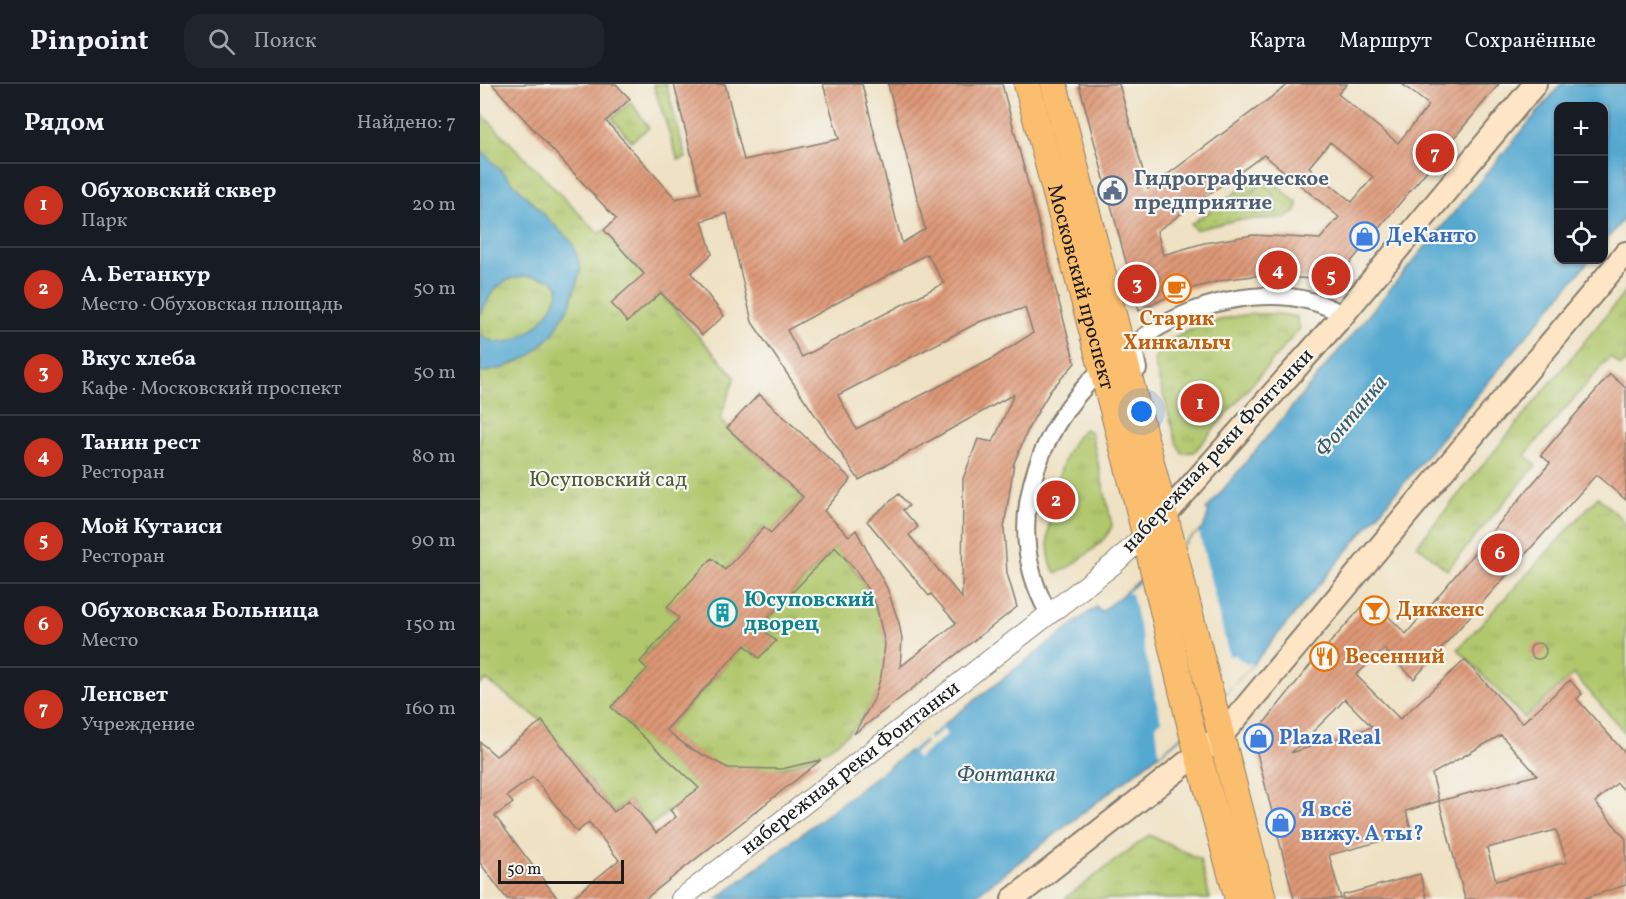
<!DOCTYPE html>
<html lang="ru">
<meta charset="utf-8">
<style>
:root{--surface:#171b24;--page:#20242c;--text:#f1f3f6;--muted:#9ea1a6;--line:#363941;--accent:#c8321e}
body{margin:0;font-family:Vollkorn,serif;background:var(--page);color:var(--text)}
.controls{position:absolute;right:18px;top:18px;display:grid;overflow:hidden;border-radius:12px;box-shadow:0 2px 4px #0004}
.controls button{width:54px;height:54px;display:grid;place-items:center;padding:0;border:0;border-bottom:2px solid var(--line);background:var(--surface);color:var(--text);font:30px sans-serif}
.scale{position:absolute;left:18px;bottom:15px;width:126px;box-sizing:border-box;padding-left:6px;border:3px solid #1c1c1c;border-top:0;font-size:16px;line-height:21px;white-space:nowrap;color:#1c1c1c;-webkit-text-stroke:4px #f6f6f2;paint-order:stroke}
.you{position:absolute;left:662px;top:328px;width:21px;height:21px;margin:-15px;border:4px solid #fff;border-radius:50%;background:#1a73e8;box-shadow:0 0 0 9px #1a73e833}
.badge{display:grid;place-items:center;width:39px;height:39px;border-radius:50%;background:var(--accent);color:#fff;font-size:20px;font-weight:700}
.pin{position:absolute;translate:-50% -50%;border:3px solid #fff;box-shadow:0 2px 6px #0006}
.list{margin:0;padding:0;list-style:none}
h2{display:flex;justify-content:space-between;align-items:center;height:78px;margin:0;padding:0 24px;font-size:26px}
h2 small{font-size:20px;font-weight:400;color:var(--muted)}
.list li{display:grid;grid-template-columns:39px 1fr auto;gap:18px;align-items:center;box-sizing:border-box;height:84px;padding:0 24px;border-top:2px solid var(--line)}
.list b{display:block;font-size:22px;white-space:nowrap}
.list p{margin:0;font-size:20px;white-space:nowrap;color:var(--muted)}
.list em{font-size:20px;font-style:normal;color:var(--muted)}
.icon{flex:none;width:33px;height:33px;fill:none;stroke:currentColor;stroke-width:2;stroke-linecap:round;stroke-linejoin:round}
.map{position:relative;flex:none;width:1146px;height:815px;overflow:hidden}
header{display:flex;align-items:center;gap:36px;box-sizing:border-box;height:84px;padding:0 30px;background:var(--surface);border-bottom:2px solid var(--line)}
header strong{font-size:28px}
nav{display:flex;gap:33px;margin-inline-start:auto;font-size:21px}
.search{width:420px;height:54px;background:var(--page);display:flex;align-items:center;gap:15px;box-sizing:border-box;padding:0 21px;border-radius:18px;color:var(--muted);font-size:22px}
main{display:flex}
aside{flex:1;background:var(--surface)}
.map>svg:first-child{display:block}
.grass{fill:url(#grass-dots);stroke:#667244;stroke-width:1.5}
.park{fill:url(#park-tufts);stroke:#667244;stroke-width:1.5}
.water{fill:#55a8d0;stroke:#386276;stroke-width:1.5}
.pier{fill:#efe1c3}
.building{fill:url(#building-hatch);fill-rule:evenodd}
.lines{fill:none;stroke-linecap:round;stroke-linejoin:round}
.minor-casing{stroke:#867e70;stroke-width:20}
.tertiary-casing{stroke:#867e70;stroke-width:22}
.secondary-casing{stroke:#867e70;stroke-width:26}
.primary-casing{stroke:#867e70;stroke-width:28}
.minor{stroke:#fff;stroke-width:16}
.tertiary{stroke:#fff;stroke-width:20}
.secondary{stroke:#fde5c5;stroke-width:22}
.primary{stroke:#fbbe6e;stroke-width:26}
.labels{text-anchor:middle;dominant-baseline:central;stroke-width:4.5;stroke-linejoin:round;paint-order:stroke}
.service-label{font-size:21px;font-weight:bold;fill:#4e5e75;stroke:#f6f6f2;text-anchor:start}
.shop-label{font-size:21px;font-weight:bold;fill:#366cbe;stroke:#f6f6f2;text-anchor:start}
.street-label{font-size:21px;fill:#1c1c1c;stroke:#f6f6f2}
.food-label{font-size:21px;font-weight:bold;fill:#c56008;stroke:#f6f6f2;text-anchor:start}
.park-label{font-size:21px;fill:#505838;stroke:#f6f6f2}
.culture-label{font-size:21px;font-weight:bold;fill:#0d838f;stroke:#f6f6f2;text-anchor:start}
.water-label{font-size:22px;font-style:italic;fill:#365b6d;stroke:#f6f6f2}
</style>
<header>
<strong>Pinpoint</strong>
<div class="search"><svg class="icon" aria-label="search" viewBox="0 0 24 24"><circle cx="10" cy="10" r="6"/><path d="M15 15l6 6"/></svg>Поиск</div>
<nav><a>Карта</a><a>Маршрут</a><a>Сохранённые</a></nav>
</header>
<main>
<aside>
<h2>Рядом<small>Найдено: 7</small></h2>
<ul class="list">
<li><span class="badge">1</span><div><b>Обуховский сквер</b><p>Парк</p></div><em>20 m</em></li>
<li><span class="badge">2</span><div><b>А. Бетанкур</b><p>Место · Обуховская площадь</p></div><em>50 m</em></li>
<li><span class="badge">3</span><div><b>Вкус хлеба</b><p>Кафе · Московский проспект</p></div><em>50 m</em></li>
<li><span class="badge">4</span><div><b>Танин рест</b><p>Ресторан</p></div><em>80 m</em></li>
<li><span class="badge">5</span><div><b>Мой Кутаиси</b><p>Ресторан</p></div><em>90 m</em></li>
<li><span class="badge">6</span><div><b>Обуховская Больница</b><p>Место</p></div><em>150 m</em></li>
<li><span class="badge">7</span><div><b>Ленсвет</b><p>Учреждение</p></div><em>160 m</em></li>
</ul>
</aside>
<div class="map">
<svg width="1146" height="815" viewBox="0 0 1146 815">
<defs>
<pattern id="grass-dots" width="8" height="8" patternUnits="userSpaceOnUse" patternTransform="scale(1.5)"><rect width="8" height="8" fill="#b0c76c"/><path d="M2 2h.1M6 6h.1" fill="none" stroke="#97aa5d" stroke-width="1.8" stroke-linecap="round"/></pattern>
<pattern id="park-tufts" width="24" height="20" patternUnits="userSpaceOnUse" patternTransform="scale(1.5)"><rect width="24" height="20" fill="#b0c76c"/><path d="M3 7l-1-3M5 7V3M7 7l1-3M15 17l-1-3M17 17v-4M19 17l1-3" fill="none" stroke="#97aa5d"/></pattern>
<pattern id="building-hatch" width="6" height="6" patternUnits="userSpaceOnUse" patternTransform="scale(1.5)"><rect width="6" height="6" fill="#de9877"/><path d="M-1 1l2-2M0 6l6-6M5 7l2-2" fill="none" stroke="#b37b61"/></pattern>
</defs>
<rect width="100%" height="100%" fill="#f6f6f2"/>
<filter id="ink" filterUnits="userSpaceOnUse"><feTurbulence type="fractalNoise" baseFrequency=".0167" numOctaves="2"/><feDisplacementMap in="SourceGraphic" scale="12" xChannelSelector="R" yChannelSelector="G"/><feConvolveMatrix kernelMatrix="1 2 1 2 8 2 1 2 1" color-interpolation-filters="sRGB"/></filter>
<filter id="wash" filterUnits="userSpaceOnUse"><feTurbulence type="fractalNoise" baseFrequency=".008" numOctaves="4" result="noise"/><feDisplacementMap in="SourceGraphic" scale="24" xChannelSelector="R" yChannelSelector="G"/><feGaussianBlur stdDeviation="1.35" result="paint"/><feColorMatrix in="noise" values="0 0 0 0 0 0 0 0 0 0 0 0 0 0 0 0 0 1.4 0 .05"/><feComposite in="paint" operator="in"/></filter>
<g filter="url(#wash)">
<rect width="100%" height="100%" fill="#efe1c3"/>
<path class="grass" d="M783,89L818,120L816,128L805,134L757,136L715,146L711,140Z"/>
<path class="park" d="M173,0H186L206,74L198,76Z
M151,18L169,44L151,57L132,34Z
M0,28L119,150L124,146L255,293L240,335L247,344L323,413L291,449L284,443L245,486L187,523L199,534L160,578L167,585L131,623L233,716L211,711L170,742L149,716L134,728L62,637L6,596L0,601Z
M783,100L794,111L796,129L775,130L761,115Z
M1146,207V277L1141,282L1130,273L1045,371L1056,381L967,486L937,461Z
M799,230L817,233L820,244L714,368L702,369L697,360L674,278C677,252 742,233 766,231C776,229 788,230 799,230Z
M605,345L611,348L632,441C629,456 591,484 577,489C554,470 580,358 605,345Z
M1118,413L1146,439V650L1094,590L1044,634L978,565Z
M355,463C381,491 400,519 405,558C413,640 322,702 248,684C225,679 204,660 186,646L265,561L279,574L295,558L280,543Z
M669,751L720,775L730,815H584Z"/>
<path class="water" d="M1081,0H1146V132L1124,159V22H1078V176H1110L773,580L725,631L695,658L491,815H237L616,523L621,528L723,444L729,428L726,426Z
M0,65L93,160L101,185L90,221L72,251L50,272L24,284L0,289V250C30,276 74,234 79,204L73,196C48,189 23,189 9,214C5,220 4,226 0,232Z"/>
<path class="pier" d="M719,448L749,572L755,571L766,580H773L725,631L679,670L676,641L681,637L652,510L647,509Z
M461,638L463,641L448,653L450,656L463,645L467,651L437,675L433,669L446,659L444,656L430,667L428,664Z"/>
<g id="blocks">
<path class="building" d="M12,0H136L150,15L126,37L196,115L221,109L194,0H245L264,76L359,55L343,0H382L422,159L445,145L408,0H522L595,279L570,307L549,343L534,379L524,444L527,489L537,523L374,650L394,615L401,592L405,560L396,521L388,506L375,485L355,463L280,543L296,557L279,574L265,561L186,646L208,663L248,684L301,685L341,676L165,815H91L139,776L109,738L97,748L53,693L27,712L33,719L15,732L78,815H27L0,779V658L16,672L62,637L134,728L149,716L176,749L196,733L190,726L219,704L131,623L167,585L160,578L199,534L187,523L232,474L245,486L284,443L291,449L323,413L247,344L279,310L371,395L344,427L369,452L376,446L407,504L419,539L422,555L420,583L476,539L451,510L449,512L387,437L419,410L429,422L423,426L438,443L429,451L482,514L483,395L498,355L513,358L534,310L379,396L272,238L247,129L222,137L232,170L211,189L244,232L222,251L181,209L147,238L131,219L164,190L124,146L136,135ZM447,170L464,199L322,273L307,246ZM545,224L553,249L510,276L376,345L358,311L501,237Z
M599,0H639L668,105L809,0H867L858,10L918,59L949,21L922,0H1019L855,197L783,191L748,195L698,208L659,227ZM850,58L893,93L872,118L829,83ZM784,71L859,133L840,155L773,151L724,159L683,171L677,147Z
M1130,290L1146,304V416L1116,391L934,595L904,565L876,591L920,635L985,576L1042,639L1090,596L1102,610L1097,615L1146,670V708L1137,699L1115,718L1146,755V801L1102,815H985L959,717L926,727L932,749L849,771L861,815H814L773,653L831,580L890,514L926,550L1070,379L1061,371ZM865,615L892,643L811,669L855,626ZM1021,651L1057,691L959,717L952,690ZM1076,746L1087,778L1016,797L1007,764Z
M1050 567a8 8 0 1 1 16 0a8 8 0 1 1-16 0Z
M940,790L947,815H863V811Z"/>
</g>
</g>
<g filter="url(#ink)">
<use href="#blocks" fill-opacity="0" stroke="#867e70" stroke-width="1.5"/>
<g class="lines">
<defs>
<path id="minor" d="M658,285L654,266C659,254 671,248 681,242C734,212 810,198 863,231
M569,530C521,444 554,349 622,285"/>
<g id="tertiary">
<path id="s1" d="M201,815L635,479L672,444"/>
</g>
<path id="secondary" d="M685,431L863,231L1055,0
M533,815L742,651L1146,169"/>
<g id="primary">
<path id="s2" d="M547,0L657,417L712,648L758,815"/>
<path d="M574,0L783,815"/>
</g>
</defs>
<use href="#minor" class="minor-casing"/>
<use href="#tertiary" class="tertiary-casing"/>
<use href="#secondary" class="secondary-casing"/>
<use href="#primary" class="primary-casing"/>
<use href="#minor" class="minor"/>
<use href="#tertiary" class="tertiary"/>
<use href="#secondary" class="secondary"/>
<use href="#primary" class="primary"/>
</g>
</g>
<defs>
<symbol id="civic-ring" viewBox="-11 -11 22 22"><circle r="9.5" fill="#f6f6f2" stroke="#5c6f8a" stroke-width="1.5"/><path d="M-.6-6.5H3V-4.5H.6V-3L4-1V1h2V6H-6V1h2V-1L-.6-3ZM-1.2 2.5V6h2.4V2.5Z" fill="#5c6f8a"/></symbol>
<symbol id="shop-ring" viewBox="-11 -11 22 22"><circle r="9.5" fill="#f6f6f2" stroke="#3f7fe0" stroke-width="1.5"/><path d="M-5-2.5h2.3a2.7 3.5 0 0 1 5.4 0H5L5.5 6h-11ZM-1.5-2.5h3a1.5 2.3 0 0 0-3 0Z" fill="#3f7fe0"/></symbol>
<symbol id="cafe-ring" viewBox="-11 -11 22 22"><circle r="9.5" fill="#f6f6f2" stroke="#e8710a" stroke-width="1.5"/><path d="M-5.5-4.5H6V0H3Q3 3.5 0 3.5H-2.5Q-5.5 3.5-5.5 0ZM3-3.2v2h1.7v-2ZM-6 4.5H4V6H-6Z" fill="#e8710a"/></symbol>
<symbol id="bar-ring" viewBox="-11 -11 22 22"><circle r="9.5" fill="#f6f6f2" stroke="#e8710a" stroke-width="1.5"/><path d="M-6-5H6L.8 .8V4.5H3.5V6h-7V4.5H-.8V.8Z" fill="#e8710a"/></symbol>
<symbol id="building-ring" viewBox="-11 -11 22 22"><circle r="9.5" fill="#f6f6f2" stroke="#0f9aa8" stroke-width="1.5"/><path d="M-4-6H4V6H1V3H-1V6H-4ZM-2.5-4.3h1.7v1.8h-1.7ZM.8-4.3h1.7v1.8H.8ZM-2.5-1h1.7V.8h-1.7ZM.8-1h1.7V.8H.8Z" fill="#0f9aa8"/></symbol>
<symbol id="restaurant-ring" viewBox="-11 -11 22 22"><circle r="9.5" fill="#f6f6f2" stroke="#e8710a" stroke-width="1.5"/><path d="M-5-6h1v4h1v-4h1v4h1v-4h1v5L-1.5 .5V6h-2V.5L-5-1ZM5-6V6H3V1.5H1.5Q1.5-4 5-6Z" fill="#e8710a"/></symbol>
</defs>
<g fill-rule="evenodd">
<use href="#civic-ring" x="616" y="90" width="33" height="33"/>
<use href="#shop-ring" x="868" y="136" width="33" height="33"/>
<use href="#cafe-ring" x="680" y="188" width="33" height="33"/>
<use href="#bar-ring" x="878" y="510" width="33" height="33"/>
<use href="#building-ring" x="226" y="512" width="33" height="33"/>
<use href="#restaurant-ring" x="828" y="556" width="33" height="33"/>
<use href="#shop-ring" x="762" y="638" width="33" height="33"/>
<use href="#shop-ring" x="784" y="722" width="33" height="33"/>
</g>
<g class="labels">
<g class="service-label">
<text x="654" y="95">Гидрографическое<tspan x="654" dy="24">предприятие</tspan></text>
</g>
<g class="shop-label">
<text x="906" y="152">ДеКанто</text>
<text x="799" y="654">Plaza Real</text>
<text x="821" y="726">Я всё<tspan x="821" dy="24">вижу. А ты?</tspan></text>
</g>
<g class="street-label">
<text stroke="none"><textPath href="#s2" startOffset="210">Московский проспект</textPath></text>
<text transform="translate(738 367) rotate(-47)">набережная реки Фонтанки</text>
<text stroke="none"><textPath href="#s1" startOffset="214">набережная реки Фонтанки</textPath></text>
</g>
<g class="food-label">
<text x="697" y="235" text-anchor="middle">Старик<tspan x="697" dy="24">Хинкалыч</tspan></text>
<text x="916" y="526">Диккенс</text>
<text x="865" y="573">Весенний</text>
</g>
<g class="park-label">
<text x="128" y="396">Юсуповский сад</text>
</g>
<g class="culture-label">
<text x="264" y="516">Юсуповский<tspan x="264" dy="24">дворец</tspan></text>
</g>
<g class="water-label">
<text transform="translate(872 333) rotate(-50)">Фонтанка</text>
<text x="526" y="691">Фонтанка</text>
</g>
</g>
</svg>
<div class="controls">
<button>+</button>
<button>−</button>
<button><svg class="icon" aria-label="locate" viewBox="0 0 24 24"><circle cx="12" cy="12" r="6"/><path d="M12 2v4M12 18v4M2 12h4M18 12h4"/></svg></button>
</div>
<div class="scale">50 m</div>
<div class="you"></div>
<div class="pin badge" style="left:720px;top:319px">1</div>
<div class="pin badge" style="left:576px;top:416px">2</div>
<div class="pin badge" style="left:657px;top:200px">3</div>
<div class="pin badge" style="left:798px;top:186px">4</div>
<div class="pin badge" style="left:851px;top:192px">5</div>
<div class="pin badge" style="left:1020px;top:469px">6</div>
<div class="pin badge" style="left:955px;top:69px">7</div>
</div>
</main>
